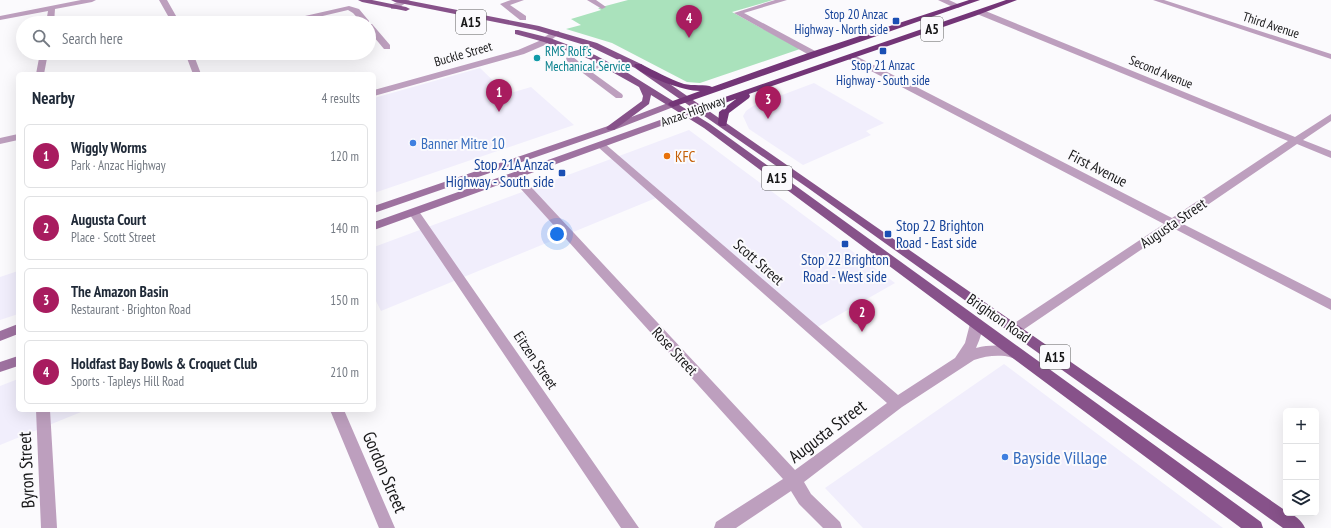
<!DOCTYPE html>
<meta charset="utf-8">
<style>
:root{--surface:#fff;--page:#f2f2f3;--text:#1f2937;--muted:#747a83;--line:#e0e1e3;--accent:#a81c5f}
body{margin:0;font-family:"PT Sans Narrow",sans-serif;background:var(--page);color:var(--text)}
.controls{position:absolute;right:12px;bottom:12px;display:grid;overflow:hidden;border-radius:6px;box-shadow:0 4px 16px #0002}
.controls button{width:36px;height:36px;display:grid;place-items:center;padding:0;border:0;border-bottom:1px solid var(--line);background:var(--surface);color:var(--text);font:20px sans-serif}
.you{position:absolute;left:557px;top:234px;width:14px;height:14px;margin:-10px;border:3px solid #fff;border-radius:50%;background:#1a73e8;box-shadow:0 0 0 6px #1a73e833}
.badge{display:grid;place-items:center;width:26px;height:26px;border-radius:50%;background:var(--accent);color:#fff;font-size:13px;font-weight:700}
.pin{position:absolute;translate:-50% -33px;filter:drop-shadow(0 1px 2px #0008)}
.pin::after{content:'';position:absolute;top:21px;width:14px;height:12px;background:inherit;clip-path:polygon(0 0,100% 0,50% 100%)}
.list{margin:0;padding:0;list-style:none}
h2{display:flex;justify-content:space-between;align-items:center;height:52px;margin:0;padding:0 16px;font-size:17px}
h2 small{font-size:13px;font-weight:400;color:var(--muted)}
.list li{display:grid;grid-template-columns:26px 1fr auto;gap:12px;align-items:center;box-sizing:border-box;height:64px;margin:0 8px 8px;padding:0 8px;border:1px solid var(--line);border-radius:6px}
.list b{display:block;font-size:15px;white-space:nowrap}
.list p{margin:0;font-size:13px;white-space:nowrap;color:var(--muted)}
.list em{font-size:13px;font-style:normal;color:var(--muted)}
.icon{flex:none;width:22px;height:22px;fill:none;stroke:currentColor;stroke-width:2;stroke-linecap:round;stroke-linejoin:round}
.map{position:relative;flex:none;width:1331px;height:528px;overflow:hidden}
.search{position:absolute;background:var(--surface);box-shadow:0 4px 16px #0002;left:16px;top:16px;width:360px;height:44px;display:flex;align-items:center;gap:10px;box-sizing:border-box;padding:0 14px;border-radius:22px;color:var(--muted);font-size:15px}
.panel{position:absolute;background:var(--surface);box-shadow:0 4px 16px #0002;left:16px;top:72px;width:360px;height:340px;border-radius:6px}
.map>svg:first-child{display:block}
.commercial{fill:#f1eefc}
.green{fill:#aae2bc}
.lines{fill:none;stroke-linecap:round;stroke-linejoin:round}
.street{fill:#bd9fbe;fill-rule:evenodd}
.secondary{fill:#9e72a0;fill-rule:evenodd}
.primary{fill:#87528a;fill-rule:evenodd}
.highway{fill:#733577;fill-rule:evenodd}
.transit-dot{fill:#1a4fb4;stroke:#fbfafd;stroke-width:1.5}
.culture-dot{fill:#0f9aa8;stroke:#fbfafd;stroke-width:1.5}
.shop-dot{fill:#3f7fe0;stroke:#fbfafd;stroke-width:1.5}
.food-dot{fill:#e8710a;stroke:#fbfafd;stroke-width:1.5}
.labels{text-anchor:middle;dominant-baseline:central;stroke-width:4;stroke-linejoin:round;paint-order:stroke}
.far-transit-label{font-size:13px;fill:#164399;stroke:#fbfafd;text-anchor:end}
.far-street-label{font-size:13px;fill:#181819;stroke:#fbfafd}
.far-culture-label{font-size:13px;fill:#0d838f;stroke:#fbfafd;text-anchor:start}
.shield{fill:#fbfafd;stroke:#5c5c5d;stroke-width:1}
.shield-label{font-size:14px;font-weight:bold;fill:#181819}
.shop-label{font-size:15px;fill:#366cbe;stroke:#fbfafd;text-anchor:start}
.food-label{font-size:15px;fill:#c56008;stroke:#fbfafd;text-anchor:start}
.transit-label{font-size:15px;fill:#164399;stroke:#fbfafd;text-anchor:end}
.street-label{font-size:15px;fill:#181819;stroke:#fbfafd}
.near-street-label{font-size:18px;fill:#181819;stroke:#fbfafd}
.near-shop-label{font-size:18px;fill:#366cbe;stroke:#fbfafd;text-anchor:start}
</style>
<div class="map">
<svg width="1331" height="528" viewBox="0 0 1331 528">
<rect width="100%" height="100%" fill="#fbfafd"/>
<path class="commercial" d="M480,68L507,94L531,87L574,125L374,193V98Z
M814,83L884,123L866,131L871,135L803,165L749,129L743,116L746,111L753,106Z
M689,130L895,283L809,332L656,198L381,311L374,297V247Z
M18,271V314L0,320V277Z
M1004,364L1223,528H863L825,488Z
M18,379V410H86L0,445V386Z"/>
<path class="green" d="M628,0H773L732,12L800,49L700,83L687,82L612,43L566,29L581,25L571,19L601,10L598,8Z"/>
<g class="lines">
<path class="street" d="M81,0H96L92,2L55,9L54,23H46L48,11L0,20V16Z
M159,0H167L180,23H172Z
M401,0H410L397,9H391V5Z
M511,0H524L510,5L526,16V20H520L500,4Z
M587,0H596L606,7L602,9Z
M775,0H787L744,13L817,52V56H811L734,13Z
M938,0H949L962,6L958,8H955Z
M1153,0H1164L1331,54V59Z
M349,6L359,9L369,21V24H372L390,45V49H384L369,31V23H362L353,13L348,10L293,23H279L283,21Z
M977,10H983L1295,137L1331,114V121L1303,140L1331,151V158L1297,144L1181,223L1331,299V310L1173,228L1020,332L1015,334L1010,332L1008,329L1010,326L1164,224L848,59V55H854L1172,218L1288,141L977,14Z
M553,31H559L560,33L545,45L524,54L374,96V90L518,50L539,41Z
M40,53H48L44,74H36Z
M185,53H193L201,74H193Z
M567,57H573L588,69L604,63H610L611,65L610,67L593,73L622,94L623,96L622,98H616L567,61L566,59Z
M18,134V140L0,144V138Z
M601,142L604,143L898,395L955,358L965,343L971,320L976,318L981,320C985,328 979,341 976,348C993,344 1008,345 1024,351L1026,355L1024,359C1017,361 1012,357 1005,356C995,355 984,356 974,360L902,407L804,482L811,494L840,522L842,528H823L799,504L791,491L736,528H714L716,522L783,479L511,178L510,176L511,174H519L795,470L887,403L598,147L596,145Z
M414,209L418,210L639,528H621L408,212Z
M36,410H50L57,528H41Z
M330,410H344L395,528H379Z"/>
<path class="secondary" d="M673,101L676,102L678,104L676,106L614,130L374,213V206L608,126Z
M688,110L691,111L693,113L691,115L374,230V222Z
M18,324V334L0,341V331Z
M18,356V366L0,372V362Z"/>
<path class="primary" d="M358,0H372L406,7L410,9L406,11L362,2Z
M391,0H406L539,26L597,43L641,64L1286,511V513C1294,513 1302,521 1305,528H1283L808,188L635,68L591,47L535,30L395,2Z
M515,30H518L550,38L595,55L623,70L710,124L1261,522L1263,528H1241L704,128L651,95L649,104L614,130H608L606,128L608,126L642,101L643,96L639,87L589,59L544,42L515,34Z"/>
<path class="highway" d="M969,0H980L673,107L670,106L668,104L670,102L700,91C685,91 644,77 634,66L635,64H641C655,71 669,79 684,84C692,86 706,84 712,87L811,52Z
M1006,0H1017L975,16L749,94L750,96L749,98L729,113L726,126H720L718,124L719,112L736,99L691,115H685L683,113L685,111L725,97Z"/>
</g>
<g class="transit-dot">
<rect x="892" y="17" width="8" height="8" rx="2"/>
<rect x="879" y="47" width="8" height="8" rx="2"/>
<rect x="558" y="169" width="8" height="8" rx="2"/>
<rect x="884" y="230" width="8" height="8" rx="2"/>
<rect x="841" y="240" width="8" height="8" rx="2"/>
</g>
<circle class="culture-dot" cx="537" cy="58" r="4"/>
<g class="shop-dot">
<circle cx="413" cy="143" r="4"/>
<circle cx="1005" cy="457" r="4"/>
</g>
<circle class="food-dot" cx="667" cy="156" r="4"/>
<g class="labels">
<g class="far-transit-label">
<text x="888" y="14">Stop 20 Anzac<tspan x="888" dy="15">Highway - North side</tspan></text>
<text x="883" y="65" text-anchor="middle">Stop 21 Anzac<tspan x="883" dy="15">Highway - South side</tspan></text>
</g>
<g class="far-street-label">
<text transform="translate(1271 25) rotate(18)">Third Avenue</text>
<text transform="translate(463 54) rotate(-16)">Buckle Street</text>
<text transform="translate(1161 72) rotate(22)">Second Avenue</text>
<text transform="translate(693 111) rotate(-20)">Anzac Highway</text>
</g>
<g class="far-culture-label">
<text x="545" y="51">RMS Rolf's<tspan x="545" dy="15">Mechanical Service</tspan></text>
</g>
<g class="shield">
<rect x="456" y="10" width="30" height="24" rx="3"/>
<rect x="921" y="17" width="22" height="24" rx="3"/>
<rect x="762" y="166" width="30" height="24" rx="3"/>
<rect x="1040" y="345" width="30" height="24" rx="3"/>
</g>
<g class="shield-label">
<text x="471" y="22">A15</text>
<text x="932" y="29">A5</text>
<text x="777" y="178">A15</text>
<text x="1055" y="357">A15</text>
</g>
<g class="shop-label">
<text x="421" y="143">Banner Mitre 10</text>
</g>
<g class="food-label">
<text x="675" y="156">KFC</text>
</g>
<g class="transit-label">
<text x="554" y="164">Stop 21A Anzac<tspan x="554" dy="17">Highway - South side</tspan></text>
<text x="896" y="225" text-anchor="start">Stop 22 Brighton<tspan x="896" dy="17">Road - East side</tspan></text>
<text x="845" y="259" text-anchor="middle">Stop 22 Brighton<tspan x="845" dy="17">Road - West side</tspan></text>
</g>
<g class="street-label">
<text transform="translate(1098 168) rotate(27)">First Avenue</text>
<text transform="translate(1173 223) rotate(-34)">Augusta Street</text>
<text transform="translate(759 262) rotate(41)">Scott Street</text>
<text transform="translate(999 318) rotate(35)">Brighton Road</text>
<text transform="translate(675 351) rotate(47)">Rose Street</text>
<text transform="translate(536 360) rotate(56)">Eitzen Street</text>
</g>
<g class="near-street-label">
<text transform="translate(827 431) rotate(-37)">Augusta Street</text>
<text transform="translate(26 470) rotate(-93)">Byron Street</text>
<text transform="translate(385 472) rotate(67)">Gordon Street</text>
</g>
<g class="near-shop-label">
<text x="1013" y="457">Bayside Village</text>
</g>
</g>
</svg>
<div class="controls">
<button>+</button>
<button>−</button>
<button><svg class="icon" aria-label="layers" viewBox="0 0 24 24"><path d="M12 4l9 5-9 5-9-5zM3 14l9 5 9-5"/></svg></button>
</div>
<div class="you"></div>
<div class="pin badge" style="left:499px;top:112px">1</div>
<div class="pin badge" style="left:862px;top:332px">2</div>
<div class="pin badge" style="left:768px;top:119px">3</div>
<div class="pin badge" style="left:689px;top:38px">4</div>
<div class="search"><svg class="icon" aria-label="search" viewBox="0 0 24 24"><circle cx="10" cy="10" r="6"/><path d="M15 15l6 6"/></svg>Search here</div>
<section class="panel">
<h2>Nearby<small>4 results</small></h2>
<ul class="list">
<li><span class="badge">1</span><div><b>Wiggly Worms</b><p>Park · Anzac Highway</p></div><em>120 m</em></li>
<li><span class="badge">2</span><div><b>Augusta Court</b><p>Place · Scott Street</p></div><em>140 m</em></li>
<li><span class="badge">3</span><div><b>The Amazon Basin</b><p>Restaurant · Brighton Road</p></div><em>150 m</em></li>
<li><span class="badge">4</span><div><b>Holdfast Bay Bowls &amp; Croquet Club</b><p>Sports · Tapleys Hill Road</p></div><em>210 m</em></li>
</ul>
</section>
</div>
